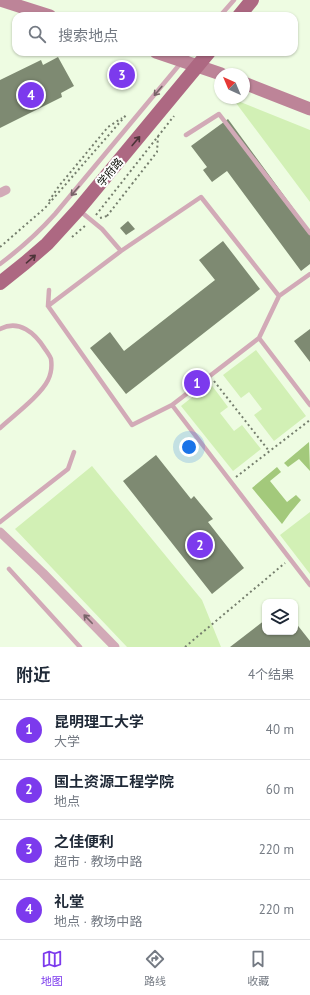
<!DOCTYPE html>
<html lang="zh">
<meta charset="utf-8">
<style>
:root{--surface:#fff;--page:#f6f6f7;--text:#1f2937;--muted:#747a83;--line:#e0e1e3;--accent:#7c3aed}
body{margin:0;font-family:"PT Sans","Noto Sans SC",sans-serif;background:var(--page);color:var(--text)}
.controls{position:absolute;right:12px;bottom:12px;display:grid;overflow:hidden;border-radius:8px;box-shadow:0 1px 3px #0004}
.controls button{width:36px;height:36px;display:grid;place-items:center;padding:0;border:0;border-bottom:1px solid var(--line);background:var(--surface);color:var(--text);font:20px sans-serif}
.compass{position:absolute;left:214px;top:68px;width:36px;height:36px;border-radius:50%;background:var(--surface);box-shadow:0 1px 3px #0004;rotate:316deg}
.you{position:absolute;left:189px;top:447px;width:14px;height:14px;margin:-10px;border:3px solid #fff;border-radius:50%;background:#1a73e8;box-shadow:0 0 0 6px #1a73e833}
.badge{display:grid;place-items:center;width:26px;height:26px;border-radius:50%;background:var(--accent);color:#fff;font-size:13px;font-weight:700}
.pin{position:absolute;translate:-50% -50%;border:2px solid #fff;box-shadow:0 1px 4px #0006}
.list{margin:0;padding:0;list-style:none}
h2{display:flex;justify-content:space-between;align-items:center;height:52px;margin:0;padding:0 16px;font-size:17px}
h2 small{font-size:13px;font-weight:400;color:var(--muted)}
.list li{display:grid;grid-template-columns:26px 1fr auto;gap:12px;align-items:center;box-sizing:border-box;height:60px;padding:0 16px;border-top:1px solid var(--line)}
.list b{display:block;font-size:15px;white-space:nowrap}
.list p{margin:0;font-size:13px;white-space:nowrap;color:var(--muted)}
.list em{font-size:13px;font-style:normal;color:var(--muted)}
.icon{flex:none;width:22px;height:22px;fill:none;stroke:currentColor;stroke-width:2;stroke-linecap:round;stroke-linejoin:round}
.map{position:relative;flex:none;width:310px;height:647px;overflow:hidden}
.search{position:absolute;background:var(--surface);box-shadow:0 1px 3px #0004;left:12px;right:12px;top:12px;height:44px;display:flex;align-items:center;gap:10px;box-sizing:border-box;padding:0 14px;border-radius:12px;color:var(--muted);font-size:15px}
.sheet{height:292px;background:var(--surface)}
nav{display:flex;justify-content:space-around;align-items:center;box-sizing:border-box;height:56px;border-top:1px solid var(--line);background:var(--surface);font-size:11px;color:var(--muted)}
nav a{display:grid;justify-items:center;gap:2px}
nav .on{color:var(--accent)}
.map>svg:first-child{display:block}
.green{fill:#d2f0b5}
.water{fill:#a3c97b}
.building{fill:#7e8a72}
.lines{fill:none;stroke-linecap:round;stroke-linejoin:round}
.path{stroke:#757e6d;stroke-width:2;stroke-dasharray:2 3;stroke-linecap:butt}
.service{stroke:#d2aab7;stroke-width:4.5}
.minor{stroke:#d2aab7;stroke-width:9}
.secondary{stroke:#bd8498;stroke-width:13}
.primary{stroke:#ad6882;stroke-width:14}
.path-bridge{stroke:#757e6d;stroke-width:2;stroke-dasharray:2 3;stroke-linecap:butt}
.oneway{stroke:#786468}
.oneway2{stroke:#4c3338}
.labels{text-anchor:middle;dominant-baseline:central;stroke-width:4;stroke-linejoin:round;paint-order:stroke}
.street-label{font-size:11px;fill:#0b0f07;stroke:#fff}
</style>
<div class="map">
<svg width="310" height="647" viewBox="0 0 310 647">
<rect width="100%" height="100%" fill="#eefce2"/>
<path class="green" d="M233,99L310,130V202Z
M256,350L306,416L274,441L254,415L262,409L249,392L241,398L223,375Z
M210,383L228,407L220,413L234,431L242,425L261,449L233,471L181,406Z
M92,466L202,600L221,647H127L15,529Z
M310,512V574L280,535Z"/>
<path class="water" d="M309,442L310,471L299,459L288,467L284,463Z
M277,467L281,472L270,481L287,502L296,495L301,500L290,513L282,524L252,488Z"/>
<path class="building" d="M58,57L74,86L61,93L62,97L0,128V80L41,60L43,65Z
M228,119L310,231V264L301,271L227,171L212,182L203,170L207,167L191,146Z
M128,221L135,229L126,235L120,228Z
M223,241L260,289L126,394L90,348L110,332L124,351L215,280L199,260Z
M310,329V362L294,341Z
M156,455L191,499L194,496L213,519L208,522L244,568L212,594L123,481Z
M265,620V632H295V622L310,641V647H230Z"/>
<g class="lines">
<path class="path" d="M132,184L157,152L158,136
M49,201L59,186L108,127L122,118
M96,215L174,116
M100,218L107,216
M72,237L86,225
M0,247L45,208L127,114
M214,381L269,451
M236,477L310,420
M185,647L285,563"/>
<path class="service" d="M220,16L234,0
M186,135L219,114L310,233
M80,211L102,229L121,251L201,197L279,296L259,338
M121,251L48,306L132,425L172,405L259,338L310,405
M0,264C20,249 38,233 55,214L190,52
M279,296L310,274
M48,306L49,290
M0,329C19,319 35,333 45,349C47,352 50,356 51,359C52,366 51,374 48,380C41,395 13,416 0,428
M172,405L310,585
M0,522L68,469L74,452
M9,569L80,647"/>
<path class="minor" d="M0,193L6,190
M0,532L43,573L115,647"/>
<path class="secondary" d="M0,0L50,16
M156,52L221,74
M244,83L310,109"/>
<path class="primary" d="M239,16L252,0
M0,283L25,263L47,244L78,210L209,52"/>
<path class="path-bridge" d="M107,216L132,184"/>
</g>
<defs><path id="oneway-shaft" d="M-6 0H5M1.5-3L5.5 0L1.5 3" fill="none" stroke-width="1.6" stroke-linecap="round" stroke-linejoin="round"/></defs>
<g class="oneway">
<use href="#oneway-shaft" transform="translate(158 91) rotate(130)"/>
<use href="#oneway-shaft" transform="translate(75 191) rotate(131)"/>
<use href="#oneway-shaft" transform="translate(88 619) rotate(-134)"/>
</g>
<g class="oneway2">
<use href="#oneway-shaft" transform="translate(136 141) rotate(-50)"/>
<use href="#oneway-shaft" transform="translate(31 259) rotate(-41)"/>
</g>
<g class="labels">
<g class="street-label">
<text transform="translate(110 172) rotate(-50)">学府路</text>
</g>
</g>
</svg>
<div class="controls">
<button><svg class="icon" aria-label="layers" viewBox="0 0 24 24"><path d="M12 4l9 5-9 5-9-5zM3 14l9 5 9-5"/></svg></button>
</div>
<svg class="compass" viewBox="-18 -18 36 36"><path d="M0-13l5 13h-10z" fill="#e53935"/><path d="M0 13l5-13h-10z" fill="#747a83"/></svg>
<div class="you"></div>
<div class="pin badge" style="left:197px;top:383px">1</div>
<div class="pin badge" style="left:200px;top:545px">2</div>
<div class="pin badge" style="left:122px;top:75px">3</div>
<div class="pin badge" style="left:31px;top:95px">4</div>
<div class="search"><svg class="icon" aria-label="search" viewBox="0 0 24 24"><circle cx="10" cy="10" r="6"/><path d="M15 15l6 6"/></svg>搜索地点</div>
</div>
<section class="sheet">
<h2>附近<small>4个结果</small></h2>
<ul class="list">
<li><span class="badge">1</span><div><b>昆明理工大学</b><p>大学</p></div><em>40 m</em></li>
<li><span class="badge">2</span><div><b>国土资源工程学院</b><p>地点</p></div><em>60 m</em></li>
<li><span class="badge">3</span><div><b>之佳便利</b><p>超市 · 教场中路</p></div><em>220 m</em></li>
<li><span class="badge">4</span><div><b>礼堂</b><p>地点 · 教场中路</p></div><em>220 m</em></li>
</ul>
</section>
<nav>
<a class="on"><svg class="icon" aria-label="map" viewBox="0 0 24 24"><path d="M3 6l6-2 6 2 6-2v14l-6 2-6-2-6 2zM9 4v14M15 6v14"/></svg>地图</a>
<a><svg class="icon" aria-label="directions" viewBox="0 0 24 24"><path d="M12 3l9 9-9 9-9-9zM9 14v-3h6M13 9l2 2-2 2"/></svg>路线</a>
<a><svg class="icon" aria-label="saved" viewBox="0 0 24 24"><path d="M7 4h10v16l-5-4-5 4z"/></svg>收藏</a>
</nav>
